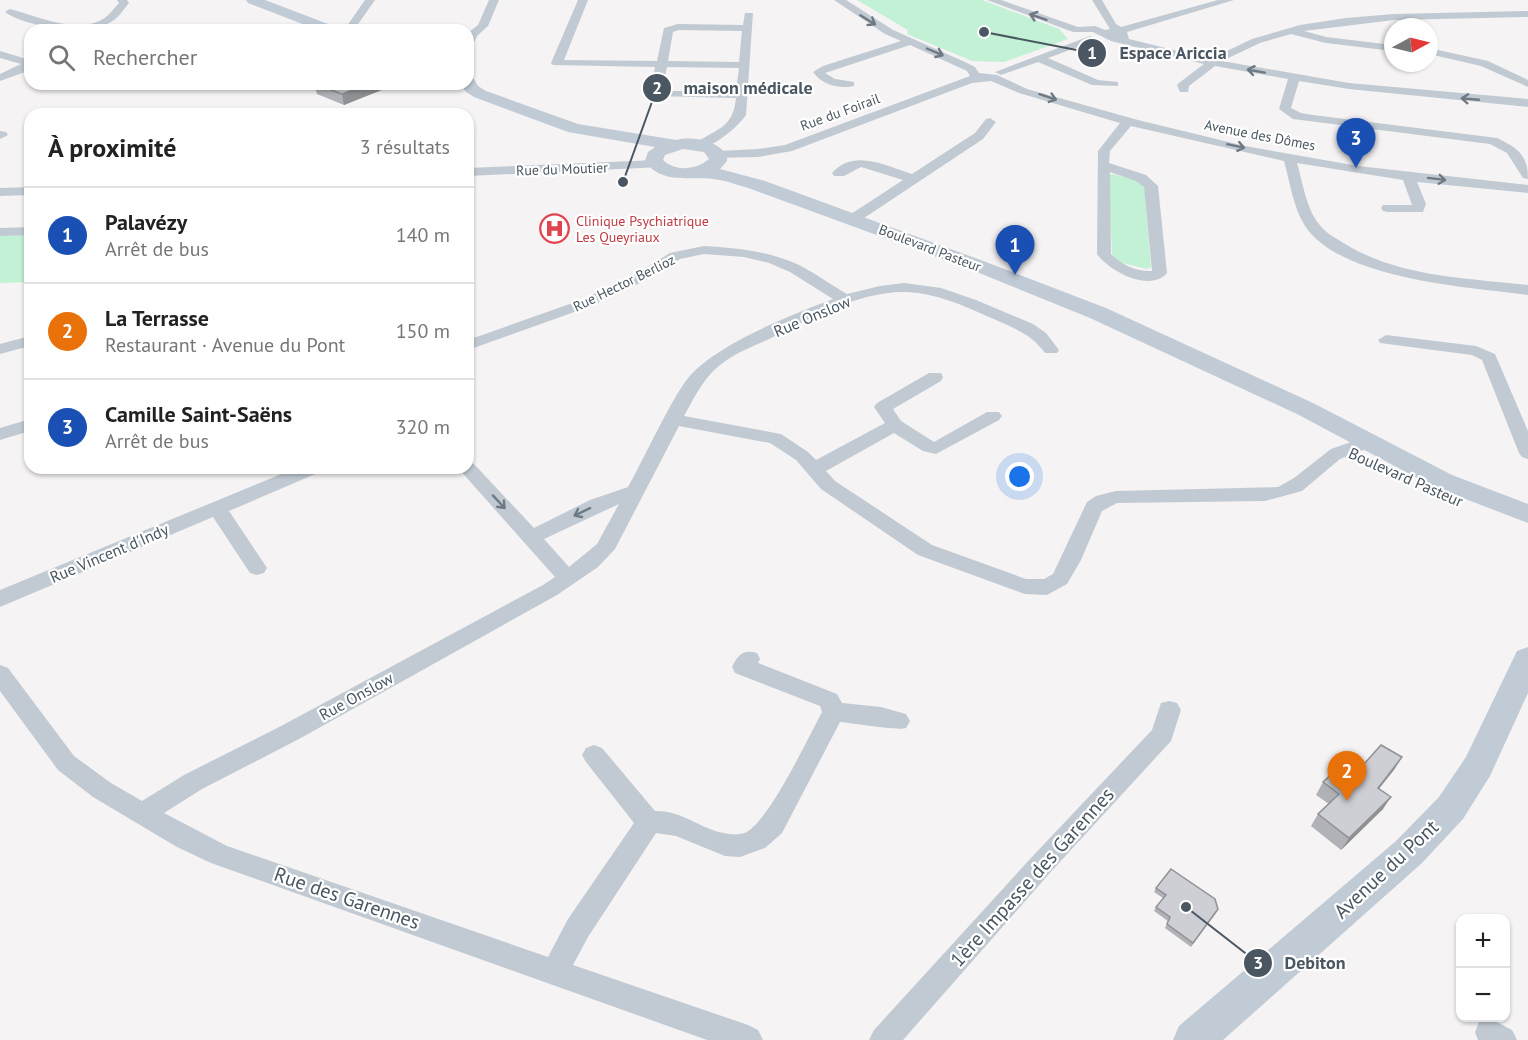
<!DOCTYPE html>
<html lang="fr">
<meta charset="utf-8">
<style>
:root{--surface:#fff;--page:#f6f6f6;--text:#222;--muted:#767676;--line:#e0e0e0;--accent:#1a73e8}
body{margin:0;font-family:"PT Sans",sans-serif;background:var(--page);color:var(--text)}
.controls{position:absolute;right:18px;bottom:18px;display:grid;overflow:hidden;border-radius:12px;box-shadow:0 2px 4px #0004}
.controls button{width:54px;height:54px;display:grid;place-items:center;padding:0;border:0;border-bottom:2px solid var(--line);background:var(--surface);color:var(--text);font:30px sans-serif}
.compass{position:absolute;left:1384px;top:18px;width:54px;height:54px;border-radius:50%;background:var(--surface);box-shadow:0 2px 4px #0004;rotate:83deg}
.you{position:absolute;left:1020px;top:477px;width:21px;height:21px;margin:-15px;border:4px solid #fff;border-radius:50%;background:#1a73e8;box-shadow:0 0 0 9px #1a73e833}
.badge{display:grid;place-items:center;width:39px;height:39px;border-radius:50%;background:var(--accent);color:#fff;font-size:20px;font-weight:700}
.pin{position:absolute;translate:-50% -50px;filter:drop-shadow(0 2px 3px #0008)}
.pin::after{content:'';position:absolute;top:32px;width:21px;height:18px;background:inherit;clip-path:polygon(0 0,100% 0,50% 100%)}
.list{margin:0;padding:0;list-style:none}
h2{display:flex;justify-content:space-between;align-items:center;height:78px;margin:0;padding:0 24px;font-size:26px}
h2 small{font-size:20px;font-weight:400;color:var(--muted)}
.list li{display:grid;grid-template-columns:39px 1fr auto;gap:18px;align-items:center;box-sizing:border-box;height:96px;padding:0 24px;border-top:2px solid var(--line)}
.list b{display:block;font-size:22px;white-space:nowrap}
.list p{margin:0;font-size:20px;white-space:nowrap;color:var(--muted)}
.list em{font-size:20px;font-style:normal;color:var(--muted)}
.icon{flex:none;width:33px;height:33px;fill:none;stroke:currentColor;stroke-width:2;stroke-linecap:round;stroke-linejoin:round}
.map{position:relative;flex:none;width:1528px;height:1040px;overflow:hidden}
.search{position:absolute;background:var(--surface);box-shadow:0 2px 4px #0004;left:24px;top:24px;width:450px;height:66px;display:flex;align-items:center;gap:15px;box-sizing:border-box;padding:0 21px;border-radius:18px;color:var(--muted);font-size:22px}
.panel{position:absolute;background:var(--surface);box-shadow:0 2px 4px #0004;left:24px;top:108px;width:450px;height:366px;border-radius:18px}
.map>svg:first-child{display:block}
.green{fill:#c3f1d5}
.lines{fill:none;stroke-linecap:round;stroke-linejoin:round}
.minor{fill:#c1cad2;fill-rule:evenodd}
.secondary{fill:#c1cbd6;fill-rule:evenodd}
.wall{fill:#b0b2b7}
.shaded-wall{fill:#909195}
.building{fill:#cdcfd5;stroke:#909195;stroke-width:1.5}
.oneway{stroke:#6e7983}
.labels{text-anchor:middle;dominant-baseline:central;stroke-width:4.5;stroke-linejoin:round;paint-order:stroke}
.far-street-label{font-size:14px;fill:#4a5661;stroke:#fff}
.far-health-label{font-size:14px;fill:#be3a42;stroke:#fff;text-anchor:start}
.street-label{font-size:16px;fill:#4a5661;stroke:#fff}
.near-street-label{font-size:20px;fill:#4a5661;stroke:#fff}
.leader{fill:none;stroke:#4a5661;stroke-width:2}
.callout-dot{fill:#4a5661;stroke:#fff;stroke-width:2}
.mark-label{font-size:18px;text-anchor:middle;font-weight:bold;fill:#fff}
.callout-label{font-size:18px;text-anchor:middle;font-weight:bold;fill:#4a5661;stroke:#fff;stroke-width:4.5;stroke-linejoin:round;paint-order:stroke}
</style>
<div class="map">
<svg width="1528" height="1040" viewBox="0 0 1528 1040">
<rect width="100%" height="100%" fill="#f5f3f3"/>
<path class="green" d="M857,0H982L1059,29L1068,39L1004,62L972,61L907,34L908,30Z
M1112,174L1137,180L1144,185L1151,267L1147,269L1117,262L1112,254L1109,175Z
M30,234V282L0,283V236Z"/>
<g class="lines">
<path class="minor" d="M117,0H127L129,3C123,10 118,19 109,23C87,35 24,27 5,12L10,9C37,16 80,36 106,17C111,13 115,7 119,3Z
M365,0H375L354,30H344Z
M489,0H499L488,26L477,36L472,46L468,47V33L478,25Z
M578,0H588L564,60L657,61L664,28L678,24L743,25L745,13H753L746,115C738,127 711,150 697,148L695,145L697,142C719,128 733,127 736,98L652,96L650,94L655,67L553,65L551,63ZM679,30L742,31L739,62L668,61L673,32ZM667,67L739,68L736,91H662Z
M834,0H846L893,30L965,62L975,67L979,73L997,75L1027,89L1138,120L1245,146L1358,166L1528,185V193L1417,182L1426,204L1423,212H1388L1383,211L1381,208L1383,205H1412L1403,180L1297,163C1303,183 1306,208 1319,224C1325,233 1336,238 1345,244C1399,277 1466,278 1528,285V295C1469,287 1341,280 1305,226C1293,207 1290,182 1284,161L1131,126L1110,151L1109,163L1146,175L1158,186L1167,273C1150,293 1109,271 1097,254L1098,151L1120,123L1019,93L991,81L972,83L792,151L758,157L713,158L712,155L713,152L718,151L758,149L785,145L970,76L967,71L910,45L825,73L835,79L854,82V86C839,89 822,85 813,72L823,66L901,41L885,34ZM1110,172L1136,181L1144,187L1152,271C1137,272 1122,265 1111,254Z
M987,0H1001L1078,27L1095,26L1105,30L1110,29L1092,0H1102L1116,24L1121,27L1218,0H1234L1127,32L1129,39L1210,59L1252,39L1300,25L1346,18L1394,14L1528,11V17L1394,20L1304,31L1326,37L1393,45V51L1326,43L1291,34L1260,43L1222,61L1349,83L1528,99V107L1349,89L1299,81L1291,108L1301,113L1313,115L1497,138C1518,148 1528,155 1528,179L1523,178L1507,153L1490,144L1293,119L1279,109L1288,79L1215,66L1189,86L1188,92H1180L1177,85L1179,83L1204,64L1111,41L1093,32H1073Z
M1090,36L1095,39L1094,41L1048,58L1098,80L1118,82V86L1092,85L1038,62L1001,75L995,72Z
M1429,48L1488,61L1528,80V87L1481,66L1429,54Z
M0,51L30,60V67L25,72L0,81V74L21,64L0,58Z
M990,118L996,122L983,139L858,222H848L846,219L848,216L903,180L861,167L844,176H834L832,173C854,148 886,166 912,174L975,133L986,119Z
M0,131L6,132L8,135L0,139Z
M657,160L662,161L663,164L662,167L468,176V168Z
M30,187V195L0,196V188Z
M30,227V235L0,236V228Z
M704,246C737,248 769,251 799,265C815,273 831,285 847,294L880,286L904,283L941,288L976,300L1033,324L1046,333L1059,350L1057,353H1045C1031,333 1011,327 989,317C962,305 936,293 906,292C859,291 810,319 769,339C754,346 738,352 724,362C705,375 695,396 684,416L781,434L808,452L816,460L885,423L874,407L877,403L929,373H941L943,377L941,381L893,409L901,421L934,442L987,412H999L1002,416L999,420L936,454L923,451L894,433L826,471L835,481L932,545L1026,579H1044L1053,574L1087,502L1096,496L1116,491L1278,487L1294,478L1331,449L1368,436L1374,438L1377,442L1374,446L1340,459L1302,491L1265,501L1117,503L1102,511L1081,560L1067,584L1047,595L1025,594L918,555L821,489L796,460L770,443L679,426L615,549L598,567L557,595L299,739L202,789L164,813L227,846L548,957L568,919L634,823L586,762L582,755L586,748L594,745L602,748L655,811C682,810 700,829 724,833C731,835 741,835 747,832C771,817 807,740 822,712L820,706L735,673L732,667C738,655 743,649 757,653L760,659L758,663L837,694L842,703L881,707L906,714L910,721L906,728C897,731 854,723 840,722L782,833L765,848L740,857L725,856L676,836L656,833L588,937L573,965L748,1025L758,1030L763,1040H707L211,863L177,847L93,797L58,770L0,691V665L8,668L74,756L111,783L142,801L184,775L283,725L543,585L555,577L458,468H468V462L474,464L534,528L590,500L628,487C647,453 664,413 685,382C709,347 793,314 833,299L790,272L769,263L744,257L704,254L680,259L644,281L591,306L468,350V340L581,300L634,275L670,253ZM619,504L597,544L569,567L544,539Z
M1386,335L1476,346L1495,354L1528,431V459L1522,457L1519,453L1482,360L1472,355L1380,343L1378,340Z
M30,336V346L0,354V344Z
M30,419V431L0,440V428Z
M296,468H322L320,472L229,511L267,568L264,573L257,575L250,573L213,517L0,607V590Z
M1169,701L1177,703L1181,710L1171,741L1048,875L903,1040H869L874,1030L1030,859L1152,730L1161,703Z
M1489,1018L1512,1030L1517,1040H1478L1475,1032L1479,1022Z"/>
<path class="secondary" d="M246,0H265L336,27L338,30H318L248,3Z
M468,77L474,79L478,86L486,91L578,124L676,140C693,136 716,140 727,155V161L720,169L765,181L986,262L1106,308L1315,404L1452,475L1528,504V523L1434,487L1297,414L1090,318L972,270L751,189C741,186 730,182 720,180C694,174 663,187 645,161L648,152L655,147L568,132L474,97L466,92L461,84H468ZM683,149L704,152L709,159C696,170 676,172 663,160L665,155Z
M1528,647V693L1490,776L1463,819L1422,863L1223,1040H1173L1179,1026L1396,841L1439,797L1466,757L1517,651Z"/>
</g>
<path class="wall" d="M314,84L389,87L344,105L317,94Z
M1402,757L1379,788L1383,809L1341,850L1311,826L1318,814L1329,804L1316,795L1323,782L1356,773Z
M1156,888L1216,913L1191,947L1165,928L1168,921L1154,911L1156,907L1163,898L1154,892Z"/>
<path class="shaded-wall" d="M369,84H388L389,87L344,105L342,94Z
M1402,757L1394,770L1370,800L1378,788Z
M1391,797L1383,809L1341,850L1349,838Z"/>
<path class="building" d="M315,84H369L342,94Z
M1381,745L1402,757L1378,788L1391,797L1349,838L1318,814L1339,794L1323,782L1343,764L1356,773Z
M1171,869L1215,899L1218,909L1193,943L1167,924L1170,917L1156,907L1166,895L1156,888Z"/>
<defs><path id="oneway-shaft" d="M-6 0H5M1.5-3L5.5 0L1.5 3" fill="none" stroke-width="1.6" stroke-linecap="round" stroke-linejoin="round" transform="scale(1.5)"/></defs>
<g class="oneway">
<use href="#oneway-shaft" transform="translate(1038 17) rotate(-161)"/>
<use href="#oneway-shaft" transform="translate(868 20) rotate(32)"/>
<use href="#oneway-shaft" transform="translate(935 52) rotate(23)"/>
<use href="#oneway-shaft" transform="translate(1256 71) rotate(-170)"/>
<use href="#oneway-shaft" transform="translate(1048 97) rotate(18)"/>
<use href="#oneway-shaft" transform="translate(1470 99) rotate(-175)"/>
<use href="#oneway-shaft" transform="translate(1236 146) rotate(12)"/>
<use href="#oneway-shaft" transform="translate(1437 179) rotate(7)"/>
<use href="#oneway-shaft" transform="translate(499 502) rotate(47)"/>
<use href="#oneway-shaft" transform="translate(582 512) rotate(154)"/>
</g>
<defs>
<symbol id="hospital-ring" viewBox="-11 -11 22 22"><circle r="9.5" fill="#fff" stroke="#e0444e" stroke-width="1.5"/><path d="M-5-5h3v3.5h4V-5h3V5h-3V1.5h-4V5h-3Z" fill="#e0444e"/></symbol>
</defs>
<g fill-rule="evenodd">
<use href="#hospital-ring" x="538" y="212" width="33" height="33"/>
</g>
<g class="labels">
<g class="far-street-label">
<text transform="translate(840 112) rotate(-20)">Rue du Foirail</text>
<text transform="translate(1260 135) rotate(11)">Avenue des Dômes</text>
<text transform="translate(562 169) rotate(-2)">Rue du Moutier</text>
<text transform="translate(930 248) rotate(21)">Boulevard Pasteur</text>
<text transform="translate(624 283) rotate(-26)">Rue Hector Berlioz</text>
</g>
<g class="far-health-label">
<text x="576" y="221">Clinique Psychiatrique<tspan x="576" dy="16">Les Queyriaux</tspan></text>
</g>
<g class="street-label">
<text transform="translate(812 316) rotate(-23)">Rue Onslow</text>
<text transform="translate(1406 477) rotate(24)">Boulevard Pasteur</text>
<text transform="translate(109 553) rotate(-23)">Rue Vincent d'Indy</text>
<text transform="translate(356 696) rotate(-29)">Rue Onslow</text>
</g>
<g class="near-street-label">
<text transform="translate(1386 869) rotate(-43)">Avenue du Pont</text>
<text transform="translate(1032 877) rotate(-48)">1ère Impasse des Garennes</text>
<text transform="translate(347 898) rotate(19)">Rue des Garennes</text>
</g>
</g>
<path class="leader" d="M984 32L1092 53M623 182L657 88M1186 907L1258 963"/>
<g class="callout-dot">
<circle cx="984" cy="32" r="6"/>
<circle cx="623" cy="182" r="6"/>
<circle cx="1186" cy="907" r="6"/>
<circle cx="1092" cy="53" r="15"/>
<circle cx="657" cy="88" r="15"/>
<circle cx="1258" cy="963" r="15"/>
</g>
<g class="mark-label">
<text x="1092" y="59">1</text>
<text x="657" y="94">2</text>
<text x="1258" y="969">3</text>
</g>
<g class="callout-label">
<text x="1173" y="59">Espace Ariccia</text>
<text x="748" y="94">maison médicale</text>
<text x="1315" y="969">Debiton</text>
</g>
</svg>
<div class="controls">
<button>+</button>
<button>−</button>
</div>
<svg class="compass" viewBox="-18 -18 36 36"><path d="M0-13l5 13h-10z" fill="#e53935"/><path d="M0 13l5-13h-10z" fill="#767676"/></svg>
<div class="you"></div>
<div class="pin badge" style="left:1015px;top:275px;background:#1a4fb4">1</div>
<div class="pin badge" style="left:1347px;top:801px;background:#e8710a">2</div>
<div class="pin badge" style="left:1356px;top:168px;background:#1a4fb4">3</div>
<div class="search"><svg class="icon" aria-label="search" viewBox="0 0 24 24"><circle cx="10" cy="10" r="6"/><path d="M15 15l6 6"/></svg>Rechercher</div>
<section class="panel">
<h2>À proximité<small>3 résultats</small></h2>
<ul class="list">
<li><span class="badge" style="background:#1a4fb4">1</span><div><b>Palavézy</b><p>Arrêt de bus</p></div><em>140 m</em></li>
<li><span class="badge" style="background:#e8710a">2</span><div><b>La Terrasse</b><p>Restaurant · Avenue du Pont</p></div><em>150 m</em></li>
<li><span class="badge" style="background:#1a4fb4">3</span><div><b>Camille Saint-Saëns</b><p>Arrêt de bus</p></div><em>320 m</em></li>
</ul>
</section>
</div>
